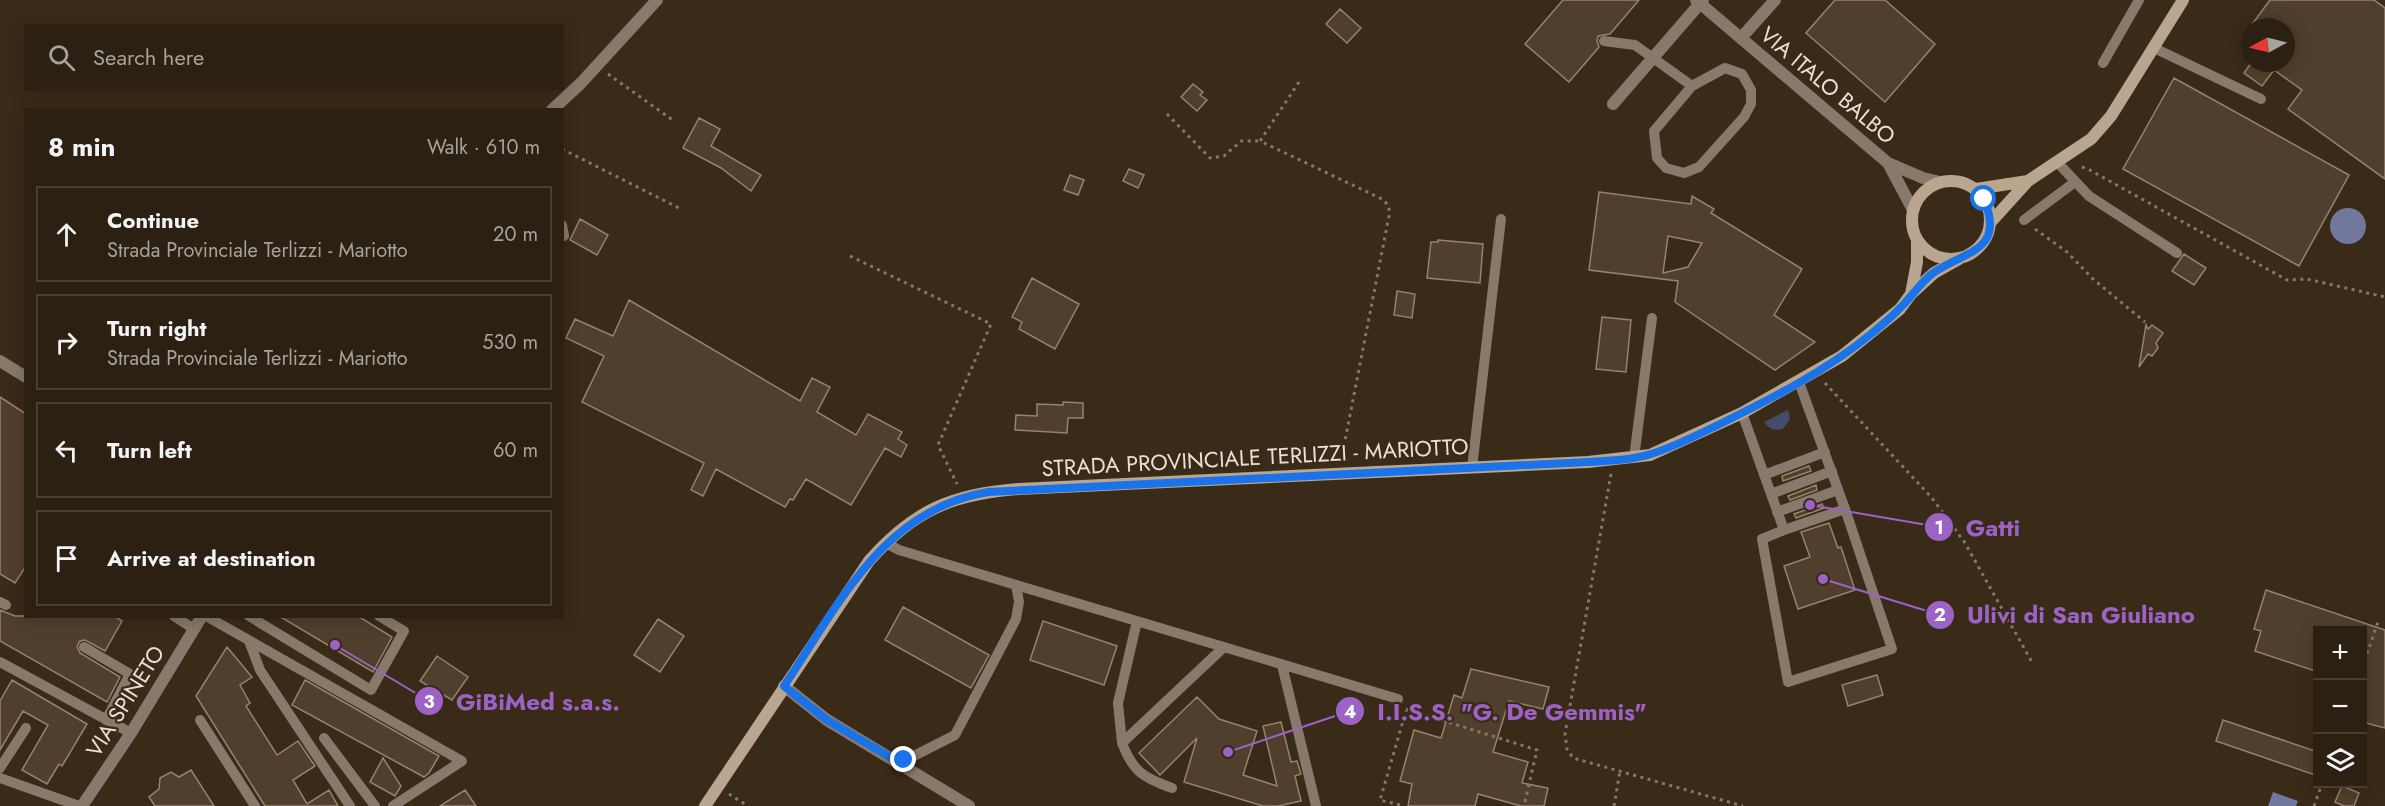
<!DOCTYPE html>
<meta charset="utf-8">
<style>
:root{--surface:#2c2012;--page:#34281b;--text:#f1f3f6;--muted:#a6a39f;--line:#483e32}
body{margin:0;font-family:Jost,sans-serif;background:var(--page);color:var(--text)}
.controls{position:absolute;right:18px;bottom:18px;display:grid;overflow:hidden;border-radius:0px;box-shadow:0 3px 15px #0003}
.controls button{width:54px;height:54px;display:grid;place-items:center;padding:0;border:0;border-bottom:2px solid var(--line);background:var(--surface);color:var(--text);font:30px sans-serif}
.compass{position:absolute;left:2241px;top:18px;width:54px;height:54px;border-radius:50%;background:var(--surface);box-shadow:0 3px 15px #0003;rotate:263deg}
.stop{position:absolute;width:18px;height:18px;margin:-14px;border:4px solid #1a73e8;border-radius:50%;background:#fff}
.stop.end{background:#1a73e8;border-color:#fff;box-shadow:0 2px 6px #0008}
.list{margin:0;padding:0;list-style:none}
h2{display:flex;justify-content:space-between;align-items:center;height:78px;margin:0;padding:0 24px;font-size:26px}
h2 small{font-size:20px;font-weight:400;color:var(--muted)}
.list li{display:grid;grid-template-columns:39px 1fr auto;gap:18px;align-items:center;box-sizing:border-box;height:96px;margin:0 12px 12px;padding:0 12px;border:2px solid var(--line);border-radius:0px}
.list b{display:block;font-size:22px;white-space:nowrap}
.list p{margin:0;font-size:20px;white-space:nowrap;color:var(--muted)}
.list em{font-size:20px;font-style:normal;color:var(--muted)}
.icon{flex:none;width:33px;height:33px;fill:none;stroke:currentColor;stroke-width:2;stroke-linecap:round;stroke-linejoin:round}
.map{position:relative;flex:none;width:2385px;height:806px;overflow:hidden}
.search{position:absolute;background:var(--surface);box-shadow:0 3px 15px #0003;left:24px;top:24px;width:540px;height:66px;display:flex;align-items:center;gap:15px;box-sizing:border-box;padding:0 21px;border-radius:0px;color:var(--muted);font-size:22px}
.panel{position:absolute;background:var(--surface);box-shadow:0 3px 15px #0003;left:24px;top:108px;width:540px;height:510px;border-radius:0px}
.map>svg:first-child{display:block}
.green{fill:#474c6a}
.water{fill:#71779d}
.building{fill:#503f2c;stroke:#96836e;stroke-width:1.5;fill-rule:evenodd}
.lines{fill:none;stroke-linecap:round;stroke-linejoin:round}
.path{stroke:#867869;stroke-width:3;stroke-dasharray:3 4.5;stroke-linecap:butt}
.lane{stroke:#877a6c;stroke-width:10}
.street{stroke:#877a6c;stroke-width:12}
.secondary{stroke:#baa58e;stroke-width:12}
.route{stroke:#1a73e8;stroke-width:8}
.labels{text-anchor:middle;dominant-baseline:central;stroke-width:4.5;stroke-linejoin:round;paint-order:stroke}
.street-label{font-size:22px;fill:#ebe0d5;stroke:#3a2a18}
.leader{fill:none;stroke:#9d62c6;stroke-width:2}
.callout-dot{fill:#9d62c6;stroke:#3a2a18;stroke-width:2}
.mark-label{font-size:18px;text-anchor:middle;font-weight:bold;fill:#fff}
.callout-label{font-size:24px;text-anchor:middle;font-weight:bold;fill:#9d62c6;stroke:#3a2a18;stroke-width:4.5;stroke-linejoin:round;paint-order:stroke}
</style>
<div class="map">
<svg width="2385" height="806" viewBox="0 0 2385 806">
<rect width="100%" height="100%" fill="#3a2a18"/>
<path class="green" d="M1788,410L1790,419L1783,429C1774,431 1769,429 1764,422Z"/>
<path class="water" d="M2330 226a18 18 0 1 1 36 0a18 18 0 1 1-36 0Z
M2273,792L2298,801L2296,806H2268Z"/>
<path class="building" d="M1563,0H1639L1610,34L1598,36L1597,41L1599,47L1569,82L1525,44Z
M1835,0H1885L1935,44L1885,102L1806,33Z
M2270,0H2374L2385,8V179L2288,109L2302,90L2274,70L2262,86L2244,73L2251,63H2286V27H2250Z
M1340,9L1361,28L1347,43L1326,24Z
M2174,78L2349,175L2299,266L2123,169Z
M1193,84L1203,92L1200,95L1207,100L1197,111L1181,97Z
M699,118L720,129L711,146L761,175L751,191L721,168L683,148Z
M1129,169L1144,175L1138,188L1123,181Z
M1070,175L1084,180L1078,195L1064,190Z
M1599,192L1691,204L1692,196L1714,209L1711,213L1802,269L1774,315L1815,342L1775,370L1675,302L1678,281L1589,270ZM1668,236L1702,243L1688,267L1663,273Z
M580,219L608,235L597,255L570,240Z
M1438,240L1483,244L1480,283L1427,278L1431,242H1438Z
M2184,254L2206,268L2194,285L2172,271Z
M1032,278L1079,304L1055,349L1019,329L1022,322L1012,317Z
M1397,291L1415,294L1412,318L1394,315Z
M629,300L800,401L812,378L830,387L817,412L856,435L868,414L902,432L898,439L907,445L901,457L885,448L851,505L806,479L793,500L790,499L785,507L716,469L703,496L691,490L704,463L582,402L604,356L566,338L575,319L613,336Z
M1602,317L1631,320L1626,372L1596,369Z
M2146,325L2148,329L2152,325L2163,333L2156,343L2158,348L2152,356L2148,354L2139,367Z
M0,397L26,414V566L15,583L0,574Z
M1063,402L1083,403V418H1068L1067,433L1015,430L1016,415L1037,416V404L1063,405Z
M1809,466L1811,471L1783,481L1782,476Z
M1816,485L1817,490L1790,500L1788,496Z
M1822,504L1824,508L1796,518L1794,514Z
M1829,523L1838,548L1841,547L1855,590L1798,609L1784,566L1810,557L1801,532Z
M2266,590L2385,630V728L2362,722V630H2318V672L2255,651L2261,631L2254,629Z
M903,607L989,655L971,688L885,640Z
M0,610L15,616H114L122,621L105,651L85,640L80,641L77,646L80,653L120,677L107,702L0,641Z
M279,616H358L392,637L373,672Z
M658,619L684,636L660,672L634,655Z
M1043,621L1117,646L1104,685L1030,660Z
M227,647L252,677L240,685L250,703L246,706L277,755L298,741L315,766L293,780L307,804L329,790L338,806H265L196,696Z
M437,656L468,677L452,700L420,681Z
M1471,669L1549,687L1543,709L1509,701L1493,752L1528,762L1522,783L1548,788L1544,806H1521L1478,794L1475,806H1408L1412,784L1400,781L1414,730L1441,738L1454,695L1462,698Z
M1877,675L1883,695L1848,706L1842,685Z
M12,680L87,724L62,766L59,764L47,784L22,770L48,725L23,711L0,750V701Z
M305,680L439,756L429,773L424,777L292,705Z
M1197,697L1219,719L1257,731L1243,775L1277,786L1263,726L1281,722L1291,762L1297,761L1301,774L1295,776L1301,801L1278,806H1263L1184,782L1197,738L1160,775L1139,753Z
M2223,720L2318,752V776L2216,741Z
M383,758L401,786L395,796L370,782Z
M191,770L214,806H155L149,797L159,789L160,778L171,772L179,777Z
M2342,786L2359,793L2354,806H2344L2335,802Z
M465,790L476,806H440Z"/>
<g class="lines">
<path class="path" d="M608,74L674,121
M1299,82L1260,141L1384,200L1389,207V216L1341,461
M1167,114L1210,158L1224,156L1241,141H1260
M562,149L681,209
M2082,167L2088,169L2287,280L2307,279L2385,297
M2035,229L2067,252L2093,279L2145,322
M850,256L991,324L938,445L957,484
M1825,383L1932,498L1965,543L2033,664
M1611,474L1565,734L1567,749L1573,758L1743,806
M2362,668L2379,619
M1406,709L1537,750L1524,806
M729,794L748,806
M1400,805L1380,800L1406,711
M1614,806L1620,771
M2314,806L2322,784"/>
<path class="lane" d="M1604,41L1635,45L1692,86L1725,68L1742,74L1751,90V104L1744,117L1699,167L1684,173L1666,168L1657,158L1654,131L1692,86
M2154,48L2261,99
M2103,63L2139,0
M2058,163L2089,196L2177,253
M2024,220L2075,182
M562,225L564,236
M1742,413L1784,530L1845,509L1799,382
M1634,458L1652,318
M1472,468L1501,219
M1764,475L1825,452
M1771,494L1832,471
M1777,512L1838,490
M1784,530L1762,539L1788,682L1892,649L1845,509
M886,543L899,550L1398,699
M0,602L6,605
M174,616L194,629
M206,616L462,761L393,806
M249,616L371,690L404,631L379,616
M249,641L260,670L350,806
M84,647L130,674L106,720
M0,662L131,733
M1282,665L1316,806
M200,720L255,806
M324,738L375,806
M1122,743L1118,703L1137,621
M900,763L955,735L1016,619L1019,602L1016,585
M0,768L26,728
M0,778L79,806
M1172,788C1144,778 1133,772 1122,743L1224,647"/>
<path class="street" d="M1696,0L1888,163L1923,178L1940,182
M1741,38L1775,0
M1613,104L1703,0
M552,110L581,83L657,0
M1888,163L1913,210
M0,361L26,377
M784,686L827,720L969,806
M82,806L131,733L202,616"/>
<path class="secondary" d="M1912 220a39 39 0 1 1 78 0a39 39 0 1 1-78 0Z
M1976,189L2028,181
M1990,223L2028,181L2091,139L2111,116L2183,0
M1911,294L1917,262V241
M705,806L869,561C914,510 952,494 1019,489L1588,462L1650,455L1742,413L1842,356L1900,309L1911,294L1934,273L1959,259"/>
</g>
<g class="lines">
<path class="route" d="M904,760L900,763L827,720L784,686C838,606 883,509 988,492L1588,462C1609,461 1631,460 1651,454C1674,447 1697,435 1718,425C1771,399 1826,371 1871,334C1882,325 1893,316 1902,306C1913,295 1921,282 1933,273C1964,251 2006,252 1984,199"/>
</g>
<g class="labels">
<g class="street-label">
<text transform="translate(1828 85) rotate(40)">VIA ITALO BALBO</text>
<text transform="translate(1255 457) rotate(-3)">STRADA PROVINCIALE TERLIZZI - MARIOTTO</text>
<text transform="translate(125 701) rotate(-58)">VIA SPINETO</text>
</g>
</g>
<path class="leader" d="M1810 505L1939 527M1823 579L1940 615M335 645L429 701M1228 752L1350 711"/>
<g class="callout-dot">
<circle cx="1810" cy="505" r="6"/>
<circle cx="1823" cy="579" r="6"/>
<circle cx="335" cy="645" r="6"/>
<circle cx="1228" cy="752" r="6"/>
<circle cx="1939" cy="527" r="15"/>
<circle cx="1940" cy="615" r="15"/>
<circle cx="429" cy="701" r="15"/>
<circle cx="1350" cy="711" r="15"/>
</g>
<g class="mark-label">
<text x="1939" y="534">1</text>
<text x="1940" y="621">2</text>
<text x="429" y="708">3</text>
<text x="1350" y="718">4</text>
</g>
<g class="callout-label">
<text x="1993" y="536">Gatti</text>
<text x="2081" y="623">Ulivi di San Giuliano</text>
<text x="538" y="710">GiBiMed s.a.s.</text>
<text x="1512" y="720">I.I.S.S. "G. De Gemmis"</text>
</g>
</svg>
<div class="controls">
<button>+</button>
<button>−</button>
<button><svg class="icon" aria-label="layers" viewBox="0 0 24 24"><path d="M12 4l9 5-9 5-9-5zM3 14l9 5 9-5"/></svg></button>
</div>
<svg class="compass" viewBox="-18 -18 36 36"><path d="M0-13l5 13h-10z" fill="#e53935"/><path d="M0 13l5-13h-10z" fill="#a6a39f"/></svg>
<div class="stop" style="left:1984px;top:199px"></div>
<div class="stop end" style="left:904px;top:760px"></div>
<div class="search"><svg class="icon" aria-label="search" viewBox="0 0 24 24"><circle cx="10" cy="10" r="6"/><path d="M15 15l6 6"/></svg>Search here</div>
<section class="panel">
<h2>8 min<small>Walk · 610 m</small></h2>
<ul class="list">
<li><svg class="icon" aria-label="ahead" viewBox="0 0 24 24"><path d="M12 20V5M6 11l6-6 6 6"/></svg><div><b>Continue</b><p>Strada Provinciale Terlizzi - Mariotto</p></div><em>20 m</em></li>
<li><svg class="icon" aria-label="right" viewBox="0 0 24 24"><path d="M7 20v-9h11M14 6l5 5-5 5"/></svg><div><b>Turn right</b><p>Strada Provinciale Terlizzi - Mariotto</p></div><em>530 m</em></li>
<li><svg class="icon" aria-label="left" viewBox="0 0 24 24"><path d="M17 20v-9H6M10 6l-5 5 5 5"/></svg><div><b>Turn left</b></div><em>60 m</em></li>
<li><svg class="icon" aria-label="arrive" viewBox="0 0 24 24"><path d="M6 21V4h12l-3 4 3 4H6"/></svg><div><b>Arrive at destination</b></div></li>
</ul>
</section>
</div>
